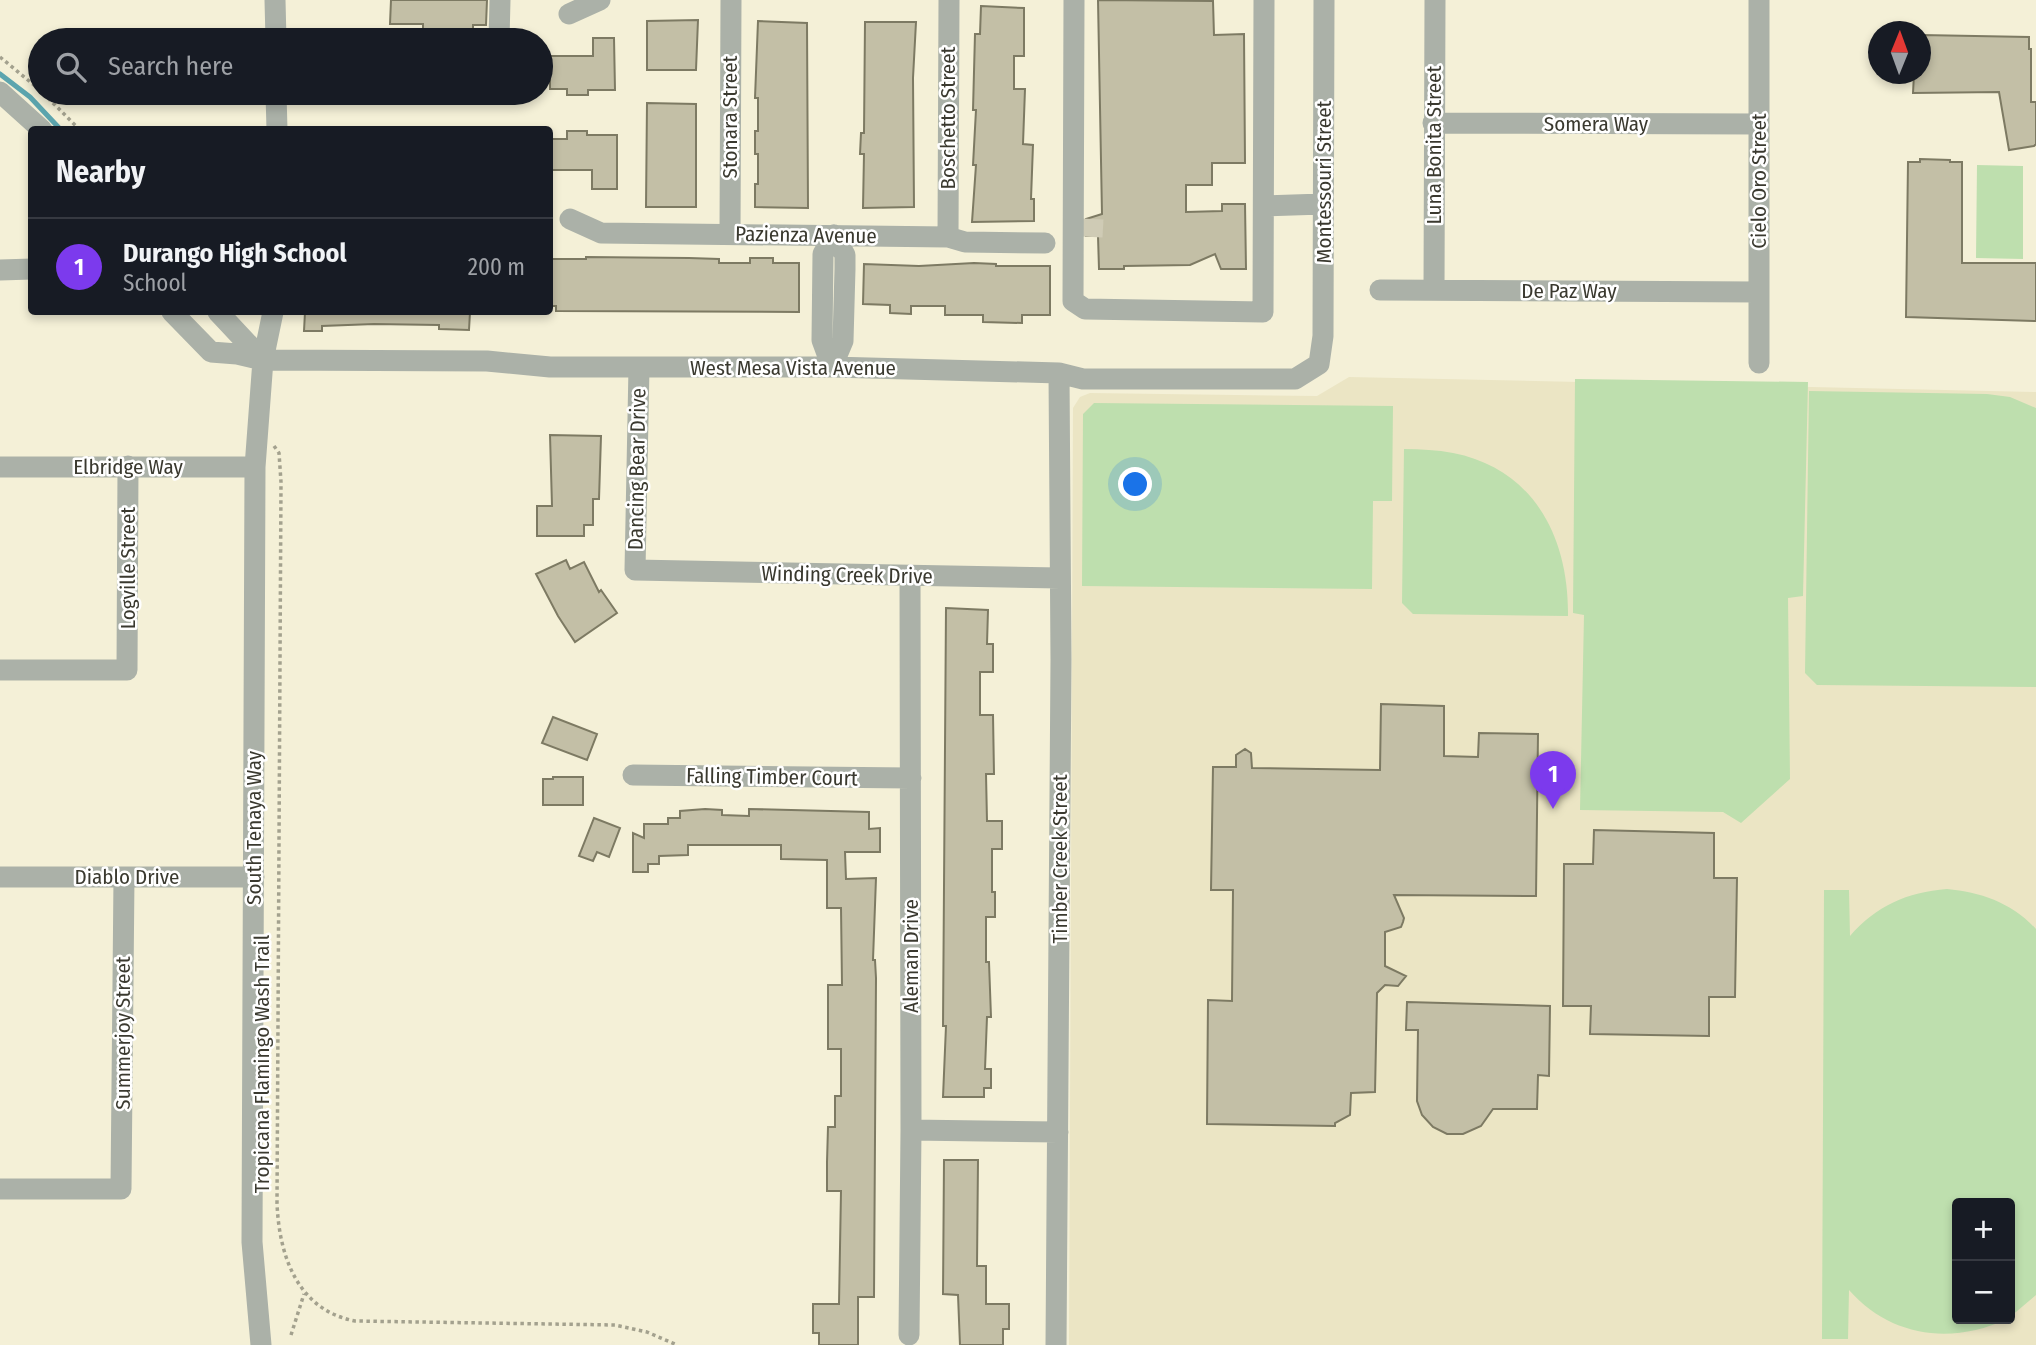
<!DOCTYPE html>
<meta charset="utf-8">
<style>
:root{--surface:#171b24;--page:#20242c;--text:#f1f3f6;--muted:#9ea1a6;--line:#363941;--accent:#7c3aed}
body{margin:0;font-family:"Fira Sans Condensed",sans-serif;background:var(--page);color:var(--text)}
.controls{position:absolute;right:21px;bottom:21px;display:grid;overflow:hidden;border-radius:7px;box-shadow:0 4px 10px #0003}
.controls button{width:63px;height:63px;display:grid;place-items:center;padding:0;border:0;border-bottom:2px solid var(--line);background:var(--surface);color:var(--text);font:35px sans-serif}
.compass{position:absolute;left:1868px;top:21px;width:63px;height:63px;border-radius:50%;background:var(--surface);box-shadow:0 4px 10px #0003;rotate:1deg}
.you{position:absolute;left:1136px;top:485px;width:24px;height:24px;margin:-18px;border:5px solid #fff;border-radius:50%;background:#1a73e8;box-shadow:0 0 0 10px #1a73e833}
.badge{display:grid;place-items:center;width:46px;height:46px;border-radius:50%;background:var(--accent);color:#fff;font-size:23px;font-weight:700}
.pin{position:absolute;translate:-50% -58px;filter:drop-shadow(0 2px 4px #0008)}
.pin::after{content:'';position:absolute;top:37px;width:24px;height:21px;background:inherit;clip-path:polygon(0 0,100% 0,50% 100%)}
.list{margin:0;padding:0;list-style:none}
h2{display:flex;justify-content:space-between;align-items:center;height:91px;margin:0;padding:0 28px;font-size:30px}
h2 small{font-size:23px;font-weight:400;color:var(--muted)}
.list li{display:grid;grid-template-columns:46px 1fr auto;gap:21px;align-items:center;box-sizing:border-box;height:98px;padding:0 28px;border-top:2px solid var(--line)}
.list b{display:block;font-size:26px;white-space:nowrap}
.list p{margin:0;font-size:23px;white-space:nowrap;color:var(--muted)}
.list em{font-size:23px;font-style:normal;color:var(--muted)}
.icon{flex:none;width:38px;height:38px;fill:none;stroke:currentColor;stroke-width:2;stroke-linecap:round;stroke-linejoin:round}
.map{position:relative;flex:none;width:2036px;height:1345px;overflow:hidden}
.search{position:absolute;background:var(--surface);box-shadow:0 4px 10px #0003;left:28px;top:28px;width:525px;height:77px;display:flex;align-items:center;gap:18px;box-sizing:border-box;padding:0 24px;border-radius:38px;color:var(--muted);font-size:26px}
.panel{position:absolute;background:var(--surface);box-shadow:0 4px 10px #0003;left:28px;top:126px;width:525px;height:189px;border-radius:7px}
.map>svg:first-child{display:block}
.built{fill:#ebe5c4;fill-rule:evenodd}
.green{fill:#bedfae}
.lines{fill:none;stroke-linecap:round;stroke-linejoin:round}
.stream{stroke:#5ca5ae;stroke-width:5}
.building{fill:#c3bfa6;stroke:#7d7a63;stroke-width:2}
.minor-tunnel{stroke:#cfcbb5;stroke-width:21;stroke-dasharray:21 10;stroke-linecap:butt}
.path{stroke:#a3a18e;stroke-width:3.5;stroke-dasharray:3.5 3.5;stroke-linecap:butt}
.minor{stroke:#abb1a8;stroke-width:21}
.labels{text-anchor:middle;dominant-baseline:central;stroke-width:5;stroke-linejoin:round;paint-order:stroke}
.street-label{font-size:21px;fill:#3a392f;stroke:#fff}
</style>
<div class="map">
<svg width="2036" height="1345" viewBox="0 0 2036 1345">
<rect width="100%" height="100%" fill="#f4f0d7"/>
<path class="built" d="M1349,377L2036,392V1345H1069L1073,408L1080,397L1090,393L1317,396ZM1957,1203H2010V1319H1957Z"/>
<path class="green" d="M1977,165L2023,166V259L1976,258Z
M1575,379L1808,382L1803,596L1788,598L1790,779L1741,823L1723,812L1580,810L1584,615L1573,613Z
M1809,391L1987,394L2010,397L2036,408V687L1817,685L1805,673Z
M1094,403L1393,406L1392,501H1373L1372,589L1082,586L1083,414Z
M1404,449C1421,449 1437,450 1453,453C1535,469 1569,539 1568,616L1413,614L1402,603Z
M1947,889C1981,892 2012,903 2036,929V1295L2010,1317V1203H1957V1319H2007C1952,1345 1890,1337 1849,1290L1848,1339H1822L1824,890H1849L1850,936C1876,906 1907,892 1947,889Z"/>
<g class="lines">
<path class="stream" d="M0,74L30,97L61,130"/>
</g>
<path class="building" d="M391,0H487L486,25H473V40H423V24H390Z
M1098,0L1213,1L1214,35L1244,34L1245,163H1212V185H1186V212L1222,211V204H1245L1246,269H1221L1215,254L1190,265L1124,266V269H1099L1098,236H1086V219L1102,214Z
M981,6L1024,8V56H1014V89H1025L1023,144L1033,145L1031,199H1034V221L972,222L976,165H973L976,110H973L975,34H980Z
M698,20L696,70H647V21Z
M758,21L807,23L808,208L755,207V184H758V154H755V131H758V98H755Z
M865,22H916L913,78L914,207L863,208L864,154H860L861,133H864Z
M1921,35L2029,37V49H2031V102H2036V144L2034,146L2009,150L1999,92L1913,93L1914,74H1921Z
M593,38H614L615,90H588V95H567V89H550V56H593Z
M647,103L696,104V207H646Z
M567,131H587V135H617V189H592V170H550V139H567Z
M1920,159L1950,160V162H1962V263H2036V321L1906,317L1908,162H1920Z
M586,257L689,258L719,259V263H750V258H773V263H799V312L556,311V306H550V259H586Z
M974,263L996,264V266H1050V315H1022V323L983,322V315H945V306H911V314L890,313V305L863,304L864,264L919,266Z
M305,312H470L469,330L439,329V325L374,324L322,326V331H304Z
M550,435L601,436L599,499H593V525H584V536H537V506H552Z
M566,560L570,569L584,562L599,592L601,590L617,613L575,642L558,616L536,574Z
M946,608L988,610L987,644H993V672H980V715H993L994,774H986L987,821H1002V849H992V892H995V917H986V962H989L991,1017H987L985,1069H991V1088H984V1097H943L946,1026H943Z
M1381,704L1444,706V756L1478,757L1479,733L1538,734L1536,896L1394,895L1404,918L1403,922L1401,927L1385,932V966L1406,976L1398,986L1385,985L1377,993L1375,1092L1351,1093L1350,1115L1335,1123V1126L1207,1124L1208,1000L1232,1001L1233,890H1211L1213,767H1236V755L1245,749L1251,753L1252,768L1380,770Z
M553,717L597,734L587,760L542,743Z
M553,777H583V805H543V779H553Z
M705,809L722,810V815L749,816V809L869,812V829L880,828V852H845L846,879L876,878L873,960H875L876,978L874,1297H858V1345H819V1333H813V1304H839L841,1191H827V1162L828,1127H835V1096H841V1049H828V985H842L841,908H827V860L781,859V845H688V855L659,856V864H648V872H633V833L644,838V824H668V818H680V811Z
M594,818L620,828L609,857L597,852L593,861L579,856Z
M1594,830L1714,833V878H1737L1735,997H1709V1036L1590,1034L1591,1006H1563L1564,864H1593Z
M1407,1002L1550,1006L1549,1076L1538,1075L1537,1109H1493L1481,1126L1463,1134H1447L1433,1127L1422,1115L1417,1101L1418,1030H1406Z
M944,1160H978L977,1266H986V1304H1009V1329H1003V1345H960L958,1295L943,1294Z"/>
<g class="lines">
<path class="minor-tunnel" d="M1092,237L1093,219"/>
<path class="path" d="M0,57L40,90
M43,93L80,130
M274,446L279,453L281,482L277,1203C279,1255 297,1310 355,1321L615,1325L647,1332L677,1345
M291,1335L304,1294"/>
<path class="minor" d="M275,0L276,40
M1074,0L1073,301L1085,309L1263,312L1264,0
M569,14L600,0
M499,40L500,0
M0,92L42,130
M276,93L277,130
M1433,123L1759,124
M1264,206L1323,204
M570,219L601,233L948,237L965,242L1045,243
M730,234L731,0
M948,237L949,0
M0,270L32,269
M1380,290L1758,292
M1434,290L1435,0
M172,312L211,352L237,354L263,360L487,361L550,367H832L1059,373L1083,379H1295L1319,364L1323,336L1324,0
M218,312L263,360
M1759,363V0
M639,367L635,570L1060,578
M832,367L843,341L845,269V255L834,235
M832,367L822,340L823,254L834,235
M0,467H255
M0,670H127L128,466
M633,775L911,778
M0,877H254
M911,1130L1058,1132
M0,1189H121L124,877
M909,1335L911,1130L910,576
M261,1345L252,1242L255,467L263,360L273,312
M1056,1345L1061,659L1059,373"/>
</g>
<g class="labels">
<g class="street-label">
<text transform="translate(730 117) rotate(-90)">Stonara Street</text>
<text transform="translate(948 118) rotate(-90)">Boschetto Street</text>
<text x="1596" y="124">Somera Way</text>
<text transform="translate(1434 145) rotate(-90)">Luna Bonita Street</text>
<text transform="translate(1759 181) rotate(-90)">Cielo Oro Street</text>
<text transform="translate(1324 182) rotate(-90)">Montessouri Street</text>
<text transform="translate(806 235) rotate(1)">Pazienza Avenue</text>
<text x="1569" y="291">De Paz Way</text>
<text x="793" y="368">West Mesa Vista Avenue</text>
<text x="128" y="467">Elbridge Way</text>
<text transform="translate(637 469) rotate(-89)">Dancing Bear Drive</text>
<text transform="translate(128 568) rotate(-90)">Logville Street</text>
<text transform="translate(847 575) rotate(1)">Winding Creek Drive</text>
<text transform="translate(772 777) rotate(1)">Falling Timber Court</text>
<text transform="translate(254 828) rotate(-90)">South Tenaya Way</text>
<text transform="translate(1060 859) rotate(-90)">Timber Creek Street</text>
<text x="127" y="877">Diablo Drive</text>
<text transform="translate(911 956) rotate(-90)">Aleman Drive</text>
<text transform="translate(123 1033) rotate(-90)">Summerjoy Street</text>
<text transform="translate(262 1064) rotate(-90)">Tropicana Flamingo Wash Trail</text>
</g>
</g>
</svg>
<div class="controls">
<button>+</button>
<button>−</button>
</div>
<svg class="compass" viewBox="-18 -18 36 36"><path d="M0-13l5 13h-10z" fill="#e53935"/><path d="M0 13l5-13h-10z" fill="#9ea1a6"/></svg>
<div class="you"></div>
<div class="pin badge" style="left:1553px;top:809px">1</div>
<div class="search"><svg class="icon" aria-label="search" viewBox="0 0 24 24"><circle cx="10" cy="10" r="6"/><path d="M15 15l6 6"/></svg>Search here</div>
<section class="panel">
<h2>Nearby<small></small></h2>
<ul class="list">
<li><span class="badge">1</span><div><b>Durango High School</b><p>School</p></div><em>200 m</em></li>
</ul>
</section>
</div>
